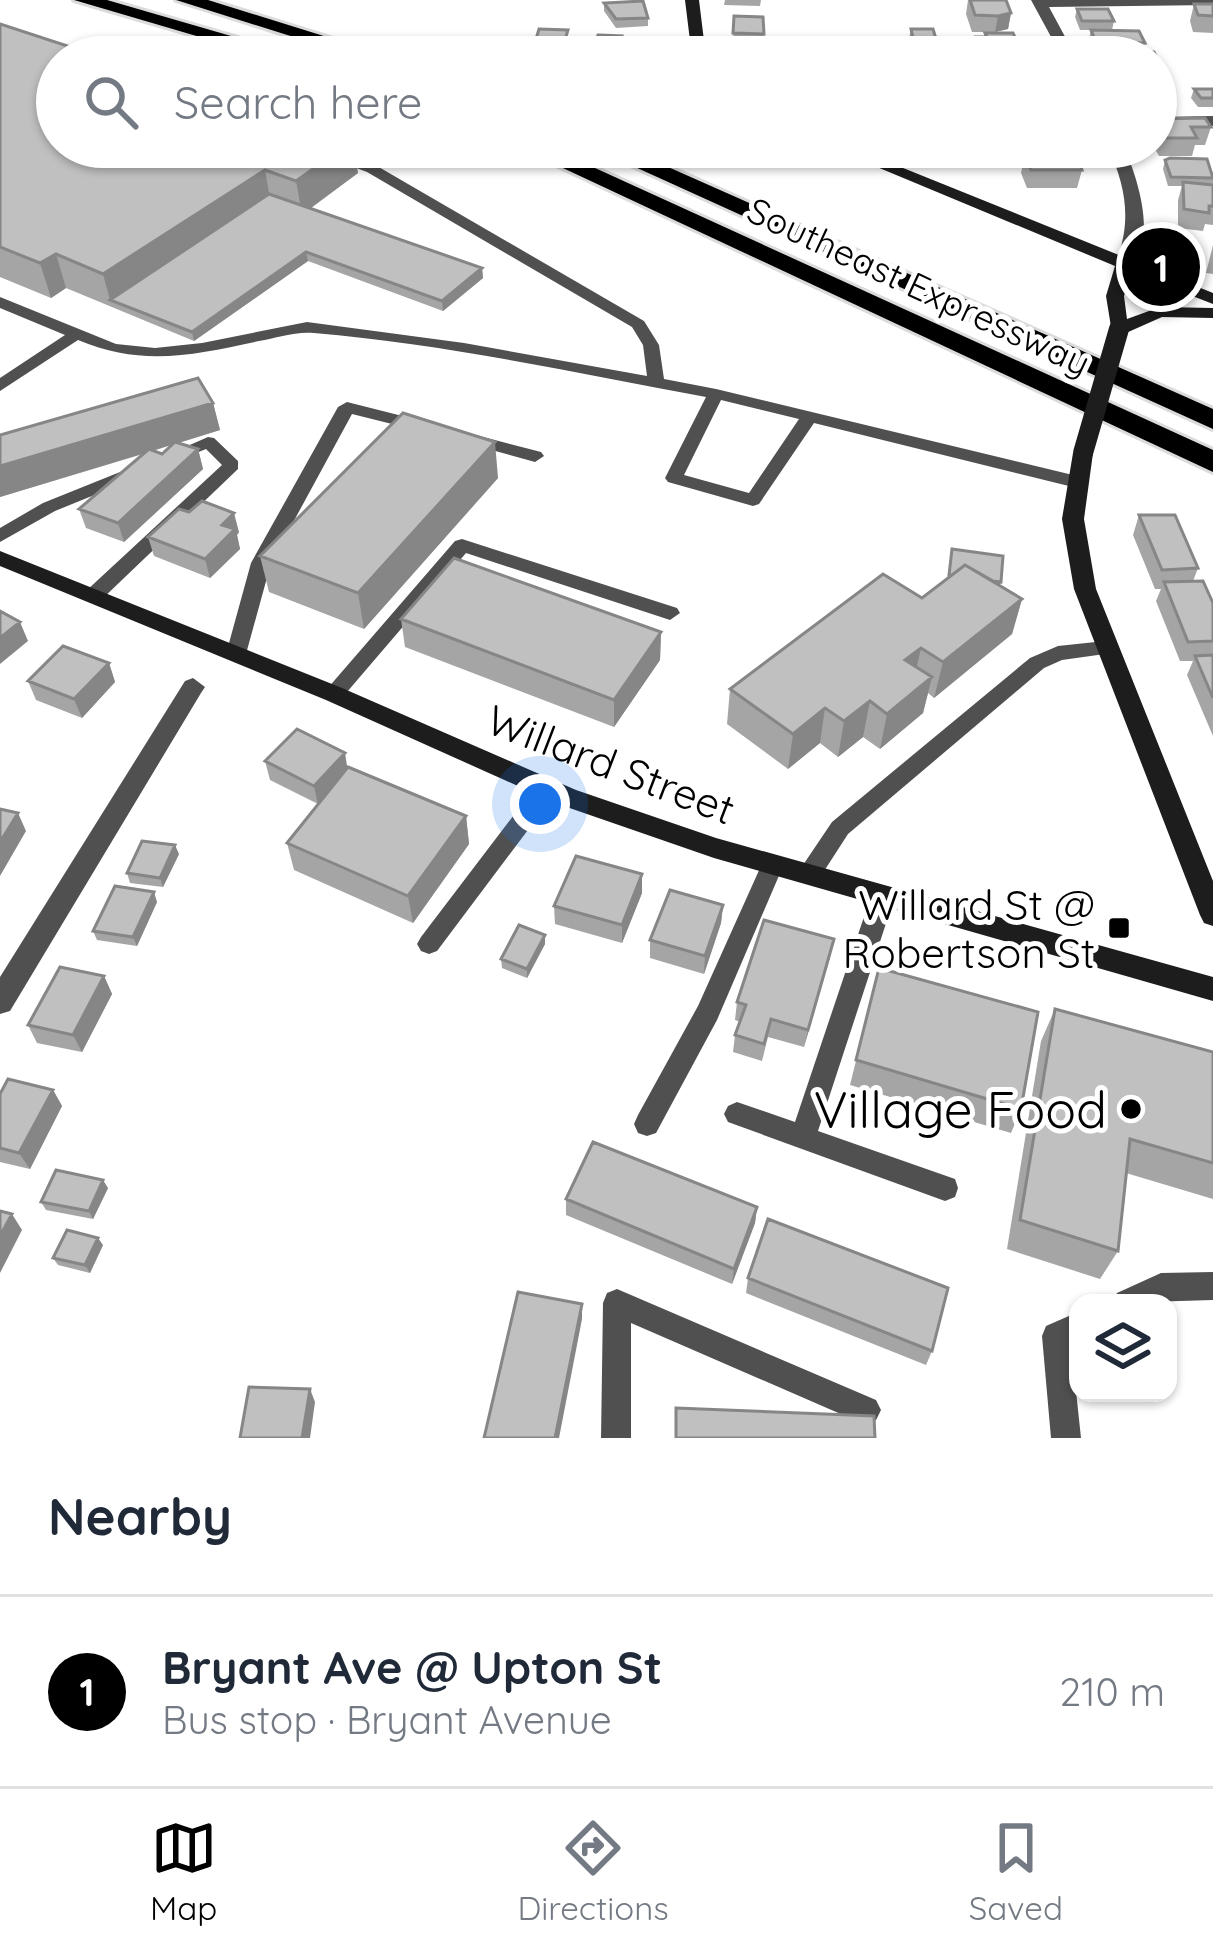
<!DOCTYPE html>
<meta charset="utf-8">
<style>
:root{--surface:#fff;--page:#f2f2f3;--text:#1f2937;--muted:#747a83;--line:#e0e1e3;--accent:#000}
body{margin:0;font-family:Quicksand,sans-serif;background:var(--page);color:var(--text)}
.controls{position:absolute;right:36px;bottom:36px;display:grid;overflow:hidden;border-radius:24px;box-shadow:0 3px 9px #0004}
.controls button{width:108px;height:108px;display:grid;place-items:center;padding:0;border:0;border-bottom:3px solid var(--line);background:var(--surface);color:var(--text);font:60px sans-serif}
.you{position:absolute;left:540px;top:804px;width:42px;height:42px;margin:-30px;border:9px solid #fff;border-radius:50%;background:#1a73e8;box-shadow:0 0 0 18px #1a73e833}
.badge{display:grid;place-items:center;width:78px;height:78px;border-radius:50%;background:var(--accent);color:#fff;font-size:39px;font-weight:700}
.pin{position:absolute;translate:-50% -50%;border:6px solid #fff;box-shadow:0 3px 12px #0006}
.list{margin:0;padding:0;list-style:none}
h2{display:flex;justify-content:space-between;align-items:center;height:156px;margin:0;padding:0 48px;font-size:51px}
h2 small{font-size:39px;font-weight:400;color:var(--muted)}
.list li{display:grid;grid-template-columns:78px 1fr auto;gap:36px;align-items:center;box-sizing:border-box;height:192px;padding:0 48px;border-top:3px solid var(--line)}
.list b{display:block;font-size:45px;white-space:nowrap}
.list p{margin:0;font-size:39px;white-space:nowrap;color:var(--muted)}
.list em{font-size:39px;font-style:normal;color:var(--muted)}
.icon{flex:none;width:66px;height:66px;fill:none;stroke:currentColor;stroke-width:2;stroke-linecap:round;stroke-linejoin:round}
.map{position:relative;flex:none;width:1213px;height:1438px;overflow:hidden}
.search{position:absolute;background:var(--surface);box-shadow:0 3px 9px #0004;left:36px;right:36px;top:36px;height:132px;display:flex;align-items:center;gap:30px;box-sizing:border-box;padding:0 42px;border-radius:66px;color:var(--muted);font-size:45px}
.sheet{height:348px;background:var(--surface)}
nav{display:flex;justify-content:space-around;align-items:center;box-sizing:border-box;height:168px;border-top:3px solid var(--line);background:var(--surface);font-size:33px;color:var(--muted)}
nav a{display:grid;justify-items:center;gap:6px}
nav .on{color:var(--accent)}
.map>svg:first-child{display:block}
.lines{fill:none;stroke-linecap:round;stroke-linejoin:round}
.highway-casing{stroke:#dbdbdb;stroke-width:6}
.lane{fill:#505050;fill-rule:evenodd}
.street{fill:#505050;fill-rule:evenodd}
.secondary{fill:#1d1d1d;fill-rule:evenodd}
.highway{fill:#000;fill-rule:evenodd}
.secondary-bridge{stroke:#1d1d1d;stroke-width:20}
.wall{fill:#a5a5a5;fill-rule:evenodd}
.shaded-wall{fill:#868686}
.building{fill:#c0c0c0;stroke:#868686;stroke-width:3}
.poi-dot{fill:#000;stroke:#fff;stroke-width:4.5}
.labels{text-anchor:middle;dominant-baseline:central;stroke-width:10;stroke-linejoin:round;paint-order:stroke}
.far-street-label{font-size:36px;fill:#000;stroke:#fff}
.street-label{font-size:42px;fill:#000;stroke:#fff}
.poi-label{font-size:42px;fill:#000;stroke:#fff;text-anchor:end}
.near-poi-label{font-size:51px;fill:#000;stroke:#fff;text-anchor:end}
</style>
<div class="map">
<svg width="1213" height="1438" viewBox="0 0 1213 1438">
<rect width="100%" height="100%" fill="#fff"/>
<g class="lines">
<defs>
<path id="highway" d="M74,0H107L303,57H268Z
M176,0H208L391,57H357Z
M518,147H549L1213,450V472Z
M591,147H623L1213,409V429Z"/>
</defs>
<use href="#highway" class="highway-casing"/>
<path class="lane" d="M301,147H321L377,166L644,321L659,345L664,379L716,389L1077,476L1086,482L1077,488L814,423L759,504L753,506L668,482L665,478L706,397C576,373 445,344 314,333C296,331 276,338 259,341C194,355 142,367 78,340L0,391V378L65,335L0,308V297L116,344L155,348L202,343L307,322L464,343L647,376L643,345L632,327L367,172ZM721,400L799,419L749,493L684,475Z
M347,402L430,423L433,427L424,432L352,414L271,563L246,654L236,661L229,659L226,654L251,563L338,407Z
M472,434L541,452L544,456L535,462L466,443V435Z
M208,437L214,438L238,461V469L100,601H86L83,596L86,591L222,465L206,449L169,464L160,458Z
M135,466L141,468V476L55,511L0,542V528L43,503Z
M462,539L677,608L680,613L670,620L466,553L341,699H327L324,694L327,689L455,541Z
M1105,641L1115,648L1112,653L1062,660L1044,668L848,834L817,882L809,884L801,882L798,875L801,868L832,822L1030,658L1058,646Z
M547,780L555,782L558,788L555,794L437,951L429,954L421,951L417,944L421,937L539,782Z
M773,855L781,857L784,864L717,1020L656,1133L647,1136L638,1133L634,1124L638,1115L698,1006L765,857Z
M883,886L891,889L895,896L818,1131L955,1179L958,1188L955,1197L945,1201L728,1122L724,1114L728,1106L737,1102L795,1122L871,896L875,889Z
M1213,1272V1300L1113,1303L1117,1293L1161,1273Z
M617,1289L876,1400L881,1410L876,1420L866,1425L631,1323V1438H601L603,1303L607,1293Z
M1078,1312V1341L1071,1344L1081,1438H1051L1042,1336L1046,1326Z"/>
<path class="street" d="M1031,0H1213V5L1049,7L1076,57H1062Z
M1213,116V126L1156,127V117Z
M1108,147H1124C1137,176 1161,248 1125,267L1116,262C1132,221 1126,187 1108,147Z
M193,678L205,687L201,693L10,1011L0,1014V977L185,681Z"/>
<path class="secondary" d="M685,0H699L706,57H692Z
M829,147H851L1213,293V304L1131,272L1124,296L1127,319L1160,307L1213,308V318L1162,317L1126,333H1112L1106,296L1115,266Z
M1083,447L1093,453L1084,519L1096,589L1213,881V926L1204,923L1200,915L1074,589L1062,519L1073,453Z
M0,551L342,688L576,790L716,838L1213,977V1001L714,858L558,804L326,700L0,566Z"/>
<use href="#highway" class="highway"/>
<path class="secondary-bridge" d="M1083,453L1119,329"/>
</g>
<path class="wall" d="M725,0H761L760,6L724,5Z
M968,0H1006L1011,13L1008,29L995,32H972L966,14Z
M604,3L648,18V26L616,28L604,11Z
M1194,4H1213V33L1193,32L1190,21Z
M1077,9L1114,21L1112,30H1080L1075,17Z
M734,16L764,34V51L782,57H725L726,41H733Z
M0,24L358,173L310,209L482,268L483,278L443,311L308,261L194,341L66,288L51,298L0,277Z
M911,29L937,42L935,50H913L909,38Z
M1091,30L1145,43L1143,51H1094L1089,39Z
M985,33L1019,46L1040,57L979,56L975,45L976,37H984Z
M622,36V41L643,51L641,57H592V50Z
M536,39H568L565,49L537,47Z
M1156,77L1165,94L1163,103H1156Z
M1194,89H1213V107H1198L1191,98Z
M1156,119L1211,127L1205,145H1195L1192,156H1159L1154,147H1156Z
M974,147H1072L1082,170L1077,188H1027L1021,173L1025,155H1037L1038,151L975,150Z
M1165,160L1213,176V225L1205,224L1203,231L1178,228V200L1182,186H1168L1163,169Z
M1213,245V274L1206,273Z
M213,403L220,430L179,443L198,449L203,469L124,542L86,528L79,509L143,454L0,497V435ZM171,445L162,454L153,451Z
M498,478L364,629L269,592L260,556Z
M1139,515L1198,568L1193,581L1213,603V736L1187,675L1193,661H1180L1156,601L1161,589H1155L1133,535Z
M239,532L237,535L240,549L210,578L154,556L148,537Z
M952,549L1003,556L1000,586L1022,599L1012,634L934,698L928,693L923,713L880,749L863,737L838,757L820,743L788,769L727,724L730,689L922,598L948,579Z
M401,619L661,632L660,660L614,727L405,647Z
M109,663L115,682L82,718L36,700L28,681Z
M265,761L348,768L466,816L469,844L413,923L294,870L287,843L318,804L270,780Z
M179,854L163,887L130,883L127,873Z
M642,893L622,943L555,924L554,906Z
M157,902L137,946L97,940L93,931Z
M723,905L721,923L704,974L650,958V940Z
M545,944L527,978L502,968L501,959Z
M830,957L804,1047L768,1037L762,1061L733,1052L735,1035L740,1022L735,1020L737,1002Z
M879,968L1021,1109L1011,1133L850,1085Z
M104,976L112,994L82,1052L37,1043L28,1025Z
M1055,1009L1213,1052V1199L1126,1173L1118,1251L1100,1279L1007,1249L1041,1041Z
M53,1090L62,1106L30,1169L0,1162V1094Z
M108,1188L93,1219L46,1210L41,1202Z
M566,1199L757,1207L755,1223L732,1284L566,1215Z
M103,1245L90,1273L58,1265L53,1258Z
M748,1278L932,1351L926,1365L746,1293Z"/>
<path class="shaded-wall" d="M1011,13L1008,29L995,32L998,16Z
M344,147H354L358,173L302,214L296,181Z
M265,170L271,204L110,300L103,274Z
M306,252L308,261L194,341L192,332Z
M56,254L66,288L51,298L40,263Z
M482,268L483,278L443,311L442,301Z
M213,403L220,430L0,497V466Z
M495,442L498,478L364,629L358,593Z
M198,449L203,469L124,542L118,523Z
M234,513L239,532L237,535L240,549L210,578L205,559L222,525Z
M1022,599L1012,634L934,698L943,662Z
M20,622L28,641L0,664V638Z
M661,632L660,660L614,727V700Z
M921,648L913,684L905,660Z
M109,663L115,682L82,718L74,699Z
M932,677L923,713L880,749L887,714Z
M870,701L863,737L838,757L844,721Z
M825,708L820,743L788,769L793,734Z
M345,753L348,772L318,805L314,786Z
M18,813L26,831L0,876V842Z
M466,816L469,844L413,923L408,896Z
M175,845L179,854L163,887L160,878Z
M642,874V893L622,943V925Z
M154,892L157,902L137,946L133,937Z
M723,905L721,923L704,974L705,956Z
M545,935V944L527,978V969Z
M834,939L830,957L804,1047L808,1030Z
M104,976L112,994L82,1052L73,1035Z
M53,1090L62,1106L30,1169L19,1153Z
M103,1180L108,1188L93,1219L89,1211Z
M757,1207L755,1223L732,1284L734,1269Z
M12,1214L22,1230L0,1273V1236Z
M98,1238L103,1245L90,1273L85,1265Z
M582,1304V1319L559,1438H555Z
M310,1389L315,1402L310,1438H302Z"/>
<path class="building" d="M970,0H1006L1011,13L998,16L975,15Z
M643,1L648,18L616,19L604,3Z
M1194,4H1213V16L1198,15Z
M1077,9H1108L1114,21H1082Z
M734,16L763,17L764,34L733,33Z
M0,24L101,57H57V147H344L296,181L265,170L103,274L56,254L40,263L0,247Z
M539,29L568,30L565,40L536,39Z
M911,29H933L937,42H914Z
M1091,30L1139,31L1145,43L1096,42Z
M985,33H1013L1019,46L980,47L976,37H987Z
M598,35L622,36L621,41L643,43L639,53L592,50Z
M726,41H763L764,51H782V57H728Z
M1035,45L1040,57H995L992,48Z
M931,51H962L964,57H933Z
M1103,52H1154L1159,62H1156V57H1105Z
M1156,77H1158L1165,94H1156Z
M1194,89H1213V98H1201Z
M1205,118L1211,127H1191L1197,138H1164L1156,123V119Z
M1039,147H1072L1082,170H1031L1025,155H1042Z
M1170,158L1207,159L1213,178L1171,177L1165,160Z
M1183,182L1213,185V206H1209V213L1184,209Z
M269,194L482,268L442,301L306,252L192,332L110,300Z
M198,378L213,403L0,466V435Z
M403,413L495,442L358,593L260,556Z
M175,442L198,449L118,523L79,509L149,449L162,454Z
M202,501L234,513L222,525L235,529L205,559L148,537L179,509L189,512Z
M1139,515H1175L1198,568L1162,570Z
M952,549L1003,556L1001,582L993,581L965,565L952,575H949Z
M454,558L661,632L614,700L401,619Z
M965,565L1022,599L943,662L921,648L905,660L932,677L887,714L870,701L844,721L825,708L793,734L730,689L883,574L922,598Z
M1203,581L1213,603V641L1188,642L1164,582Z
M0,611L20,622L0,638Z
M63,646L109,663L74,699L28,681Z
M1213,655V698L1195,656Z
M297,729L345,753L314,786L265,761Z
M348,767L466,816L408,896L287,843Z
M0,809L18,813L0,842Z
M142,841L175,845L160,878L127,873Z
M576,856L642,874L622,925L554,906Z
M115,886L154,892L133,937L93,931Z
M670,890L723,905L705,956L650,940Z
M764,920L834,939L808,1030L771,1019L764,1044L735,1035L746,1005L737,1002Z
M519,925L545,935L527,969L501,959Z
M60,967L104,976L73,1035L28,1025Z
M879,968L1038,1012L1021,1109L856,1060Z
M1055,1009L1213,1052V1163L1130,1139L1118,1251L1020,1220Z
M8,1079L53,1090L19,1153L0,1148V1094Z
M593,1142L757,1207L734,1269L566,1199Z
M56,1170L103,1180L89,1211L41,1202Z
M0,1211L12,1214L0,1236Z
M768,1219L948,1288L932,1351L748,1278Z
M67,1230L98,1238L85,1265L53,1258Z
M518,1292L582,1304L555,1438H484Z
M249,1387L310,1389L302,1438H240Z
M676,1408L874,1416L875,1438H676Z"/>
<g class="poi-dot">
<rect x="1107" y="916" width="24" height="24" rx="6"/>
<circle cx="1131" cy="1109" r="12"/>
</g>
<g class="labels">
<g class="far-street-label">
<text transform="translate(919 286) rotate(25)">Southeast Expressway</text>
</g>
<g class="street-label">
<text transform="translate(611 764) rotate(21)">Willard Street</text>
</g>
<g class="poi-label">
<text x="1095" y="904">Willard St @<tspan x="1095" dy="48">Robertson St</tspan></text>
</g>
<g class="near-poi-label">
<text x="1107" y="1109">Village Food</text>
</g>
</g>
</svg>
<div class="controls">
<button><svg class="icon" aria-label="layers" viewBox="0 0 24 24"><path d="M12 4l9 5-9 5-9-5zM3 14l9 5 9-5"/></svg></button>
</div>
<div class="you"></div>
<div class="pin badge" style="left:1161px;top:267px">1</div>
<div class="search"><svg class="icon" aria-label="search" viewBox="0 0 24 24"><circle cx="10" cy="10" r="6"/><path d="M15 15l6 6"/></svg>Search here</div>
</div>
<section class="sheet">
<h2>Nearby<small></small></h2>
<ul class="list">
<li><span class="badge">1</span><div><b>Bryant Ave @ Upton St</b><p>Bus stop · Bryant Avenue</p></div><em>210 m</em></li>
</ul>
</section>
<nav>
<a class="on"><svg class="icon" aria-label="map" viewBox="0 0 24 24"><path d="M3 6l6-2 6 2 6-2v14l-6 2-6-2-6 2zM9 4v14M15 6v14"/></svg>Map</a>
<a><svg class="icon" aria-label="directions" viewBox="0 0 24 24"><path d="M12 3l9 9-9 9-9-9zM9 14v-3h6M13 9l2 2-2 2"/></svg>Directions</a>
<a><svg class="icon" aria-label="saved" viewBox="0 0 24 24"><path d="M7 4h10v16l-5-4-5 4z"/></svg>Saved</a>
</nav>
